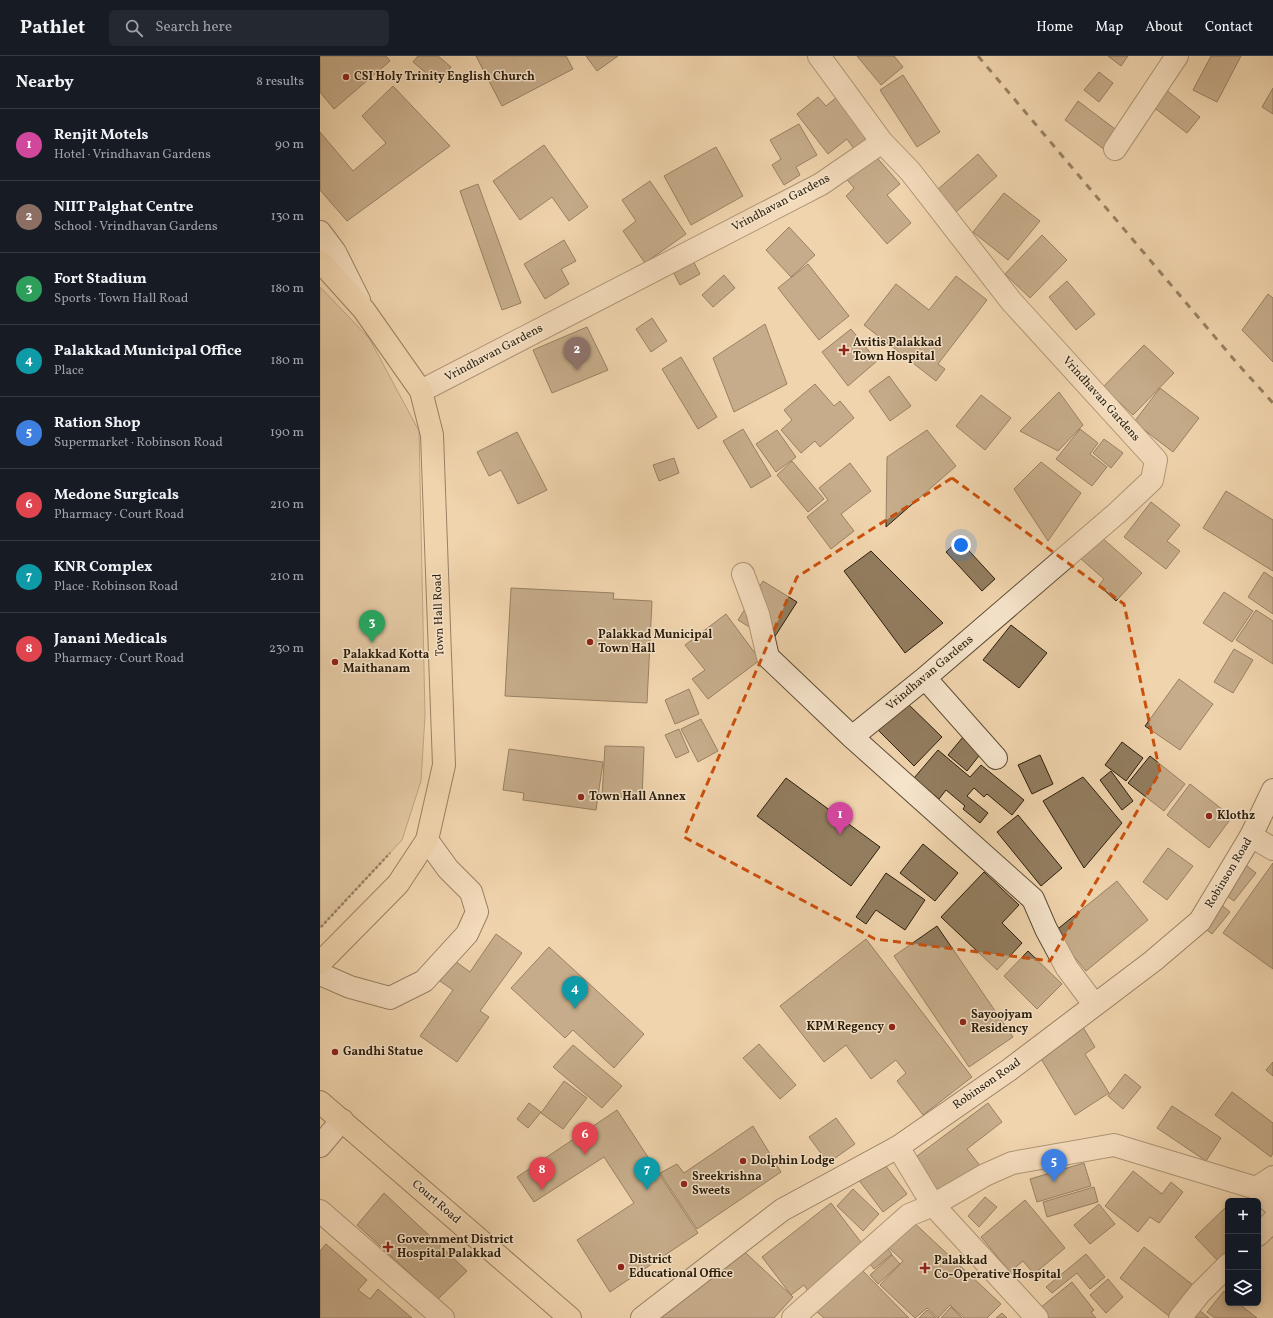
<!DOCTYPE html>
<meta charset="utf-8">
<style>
:root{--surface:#171b24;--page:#242831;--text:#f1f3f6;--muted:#9ea1a6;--line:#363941;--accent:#0f766e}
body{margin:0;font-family:Vollkorn,serif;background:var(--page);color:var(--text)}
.controls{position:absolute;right:12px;bottom:12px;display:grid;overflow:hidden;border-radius:6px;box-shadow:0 2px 6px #0003}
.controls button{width:36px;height:36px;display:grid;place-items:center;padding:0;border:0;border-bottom:1px solid var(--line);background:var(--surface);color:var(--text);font:20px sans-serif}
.you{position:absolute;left:641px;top:489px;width:14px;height:14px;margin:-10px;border:3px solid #fff;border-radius:50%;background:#1a73e8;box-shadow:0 0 0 6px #1a73e833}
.badge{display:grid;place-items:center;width:26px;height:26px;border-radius:50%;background:var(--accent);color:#fff;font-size:13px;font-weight:700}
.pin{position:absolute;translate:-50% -33px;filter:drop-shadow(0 1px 2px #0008)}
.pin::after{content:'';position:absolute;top:21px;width:14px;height:12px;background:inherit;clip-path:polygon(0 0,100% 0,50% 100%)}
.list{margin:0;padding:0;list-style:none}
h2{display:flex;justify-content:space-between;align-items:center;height:52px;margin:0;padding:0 16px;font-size:17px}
h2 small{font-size:13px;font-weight:400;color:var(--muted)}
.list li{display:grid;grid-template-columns:26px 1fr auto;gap:12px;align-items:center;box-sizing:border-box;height:72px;padding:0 16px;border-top:1px solid var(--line)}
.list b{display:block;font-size:15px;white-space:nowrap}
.list p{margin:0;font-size:13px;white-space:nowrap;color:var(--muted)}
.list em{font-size:13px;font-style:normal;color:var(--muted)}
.icon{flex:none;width:22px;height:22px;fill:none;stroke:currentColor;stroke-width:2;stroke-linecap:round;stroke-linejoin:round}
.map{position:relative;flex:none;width:953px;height:1262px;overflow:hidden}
header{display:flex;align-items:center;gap:24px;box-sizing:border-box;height:56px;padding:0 20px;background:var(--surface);border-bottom:1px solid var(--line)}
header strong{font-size:19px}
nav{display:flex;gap:22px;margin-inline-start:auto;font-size:14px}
.search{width:280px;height:36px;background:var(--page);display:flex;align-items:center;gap:10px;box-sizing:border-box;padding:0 14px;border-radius:6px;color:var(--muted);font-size:15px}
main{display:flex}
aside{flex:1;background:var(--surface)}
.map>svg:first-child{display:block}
.green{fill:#cfb591;stroke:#7e6a4e}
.building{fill:#927d5f;stroke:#2c1e0b}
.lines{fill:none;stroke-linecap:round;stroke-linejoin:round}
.street-casing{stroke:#5d4c34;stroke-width:24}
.secondary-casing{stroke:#2c1e0b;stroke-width:24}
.primary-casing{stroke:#2c1e0b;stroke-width:24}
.path{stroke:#2c1e0b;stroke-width:2.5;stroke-dasharray:3 2;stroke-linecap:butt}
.street{stroke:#f5e3ca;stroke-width:22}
.secondary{stroke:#f5e3ca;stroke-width:22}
.primary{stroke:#f0d4ad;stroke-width:22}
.rail{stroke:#2c1e0b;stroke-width:3;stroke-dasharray:7 7;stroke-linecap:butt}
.marked{fill:none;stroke:#cc500c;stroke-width:3;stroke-dasharray:8 5;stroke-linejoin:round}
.poi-dot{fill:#8f2418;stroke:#f5e3ca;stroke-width:1.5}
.labels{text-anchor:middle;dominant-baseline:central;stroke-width:3;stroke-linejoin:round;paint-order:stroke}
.poi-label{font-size:12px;font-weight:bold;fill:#2c1e0b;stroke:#f5e3ca;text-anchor:start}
.street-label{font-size:12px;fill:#2c1e0b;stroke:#f5e3ca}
</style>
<header>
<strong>Pathlet</strong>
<div class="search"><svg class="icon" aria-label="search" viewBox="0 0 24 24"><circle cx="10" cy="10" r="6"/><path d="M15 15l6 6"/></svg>Search here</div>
<nav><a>Home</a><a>Map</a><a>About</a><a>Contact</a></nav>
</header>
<main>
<aside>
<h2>Nearby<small>8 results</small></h2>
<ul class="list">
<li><span class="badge" style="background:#d1479c">1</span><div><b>Renjit Motels</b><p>Hotel · Vrindhavan Gardens</p></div><em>90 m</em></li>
<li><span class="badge" style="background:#8d6e63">2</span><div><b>NIIT Palghat Centre</b><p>School · Vrindhavan Gardens</p></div><em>130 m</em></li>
<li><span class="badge" style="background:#2e9e5b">3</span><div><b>Fort Stadium</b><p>Sports · Town Hall Road</p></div><em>180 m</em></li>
<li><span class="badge" style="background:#0f9aa8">4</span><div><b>Palakkad Municipal Office</b><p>Place</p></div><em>180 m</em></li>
<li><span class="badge" style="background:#3f7fe0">5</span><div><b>Ration Shop</b><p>Supermarket · Robinson Road</p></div><em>190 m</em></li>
<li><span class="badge" style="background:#e0444e">6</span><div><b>Medone Surgicals</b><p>Pharmacy · Court Road</p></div><em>210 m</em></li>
<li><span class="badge" style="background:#0f9aa8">7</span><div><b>KNR Complex</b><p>Place · Robinson Road</p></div><em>210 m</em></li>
<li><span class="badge" style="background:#e0444e">8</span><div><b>Janani Medicals</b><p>Pharmacy · Court Road</p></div><em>230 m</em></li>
</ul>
</aside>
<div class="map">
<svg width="953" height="1262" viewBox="0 0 953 1262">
<rect width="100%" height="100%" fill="#f0d4ad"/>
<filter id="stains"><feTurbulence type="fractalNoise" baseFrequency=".005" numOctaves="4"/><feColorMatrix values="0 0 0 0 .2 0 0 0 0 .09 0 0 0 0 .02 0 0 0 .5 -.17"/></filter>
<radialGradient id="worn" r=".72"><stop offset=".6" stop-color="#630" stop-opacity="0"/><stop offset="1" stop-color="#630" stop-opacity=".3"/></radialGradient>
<path class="green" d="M0,231L49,282L99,375L105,660L101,725L82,784L0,872Z"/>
<path class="building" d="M0,0H66L70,5L14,53L0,36Z
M98,0H118L131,11L118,27L93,6Z
M156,0H246L253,13L182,50Z
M266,0H298L277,15Z
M537,0H574L583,11L561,29Z
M788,0H808L801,10Z
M891,0H921L897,46L873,34Z
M779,16L793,27L779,46L764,34Z
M583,19L620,76L597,91L560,34Z
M73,30L130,90L27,165L0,134V76L33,115L66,87L42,60Z
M953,32V58L942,51Z
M845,33L880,61L867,77L832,50Z
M498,41L506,50L517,41L549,81L534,93L527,83L508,98L477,58Z
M758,45L799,76L785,94L745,64Z
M479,68L497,99L476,111L480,119L464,129L452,109L461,103L450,84Z
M224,89L268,151L249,165L232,141L200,164L173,125Z
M396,91L423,140L371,169L344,120Z
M552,96L580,128L567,139L591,167L567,188L526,140L534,132L524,120Z
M658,98L677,120L636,156L617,134Z
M330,125L366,178L325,207L303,175L316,165L302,144Z
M158,128L201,247L182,254L140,135Z
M684,137L720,165L688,204L653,176Z
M469,171L495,199L471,221L446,194Z
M722,179L747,204L710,242L685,218Z
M244,184L256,205L241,213L249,228L225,243L204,208Z
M370,199L380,218L360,229L350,210Z
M488,208L529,260L499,284L458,232Z
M404,219L415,232L393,251L382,239Z
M636,220L667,244L618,308L625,313L616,325L544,269L576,228L609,254Z
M747,225L775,258L756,274L729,241Z
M948,238L953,242V306L922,274Z
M332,262L347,285L331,296L316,273Z
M445,268L467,328L414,356L393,302Z
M267,271L288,314L232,337L213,294Z
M531,273L557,305L528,330L502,296Z
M824,289L854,317L813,359L783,331Z
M361,301L397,361L378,373L342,313Z
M569,320L591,350L570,365L549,335Z
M495,328L514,350L520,345L534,362L500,391L495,385L481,397L461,374L472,364L464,354Z
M840,332L879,362L853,396L814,366Z
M739,336L763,369L738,395L700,375Z
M661,339L691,362L665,394L636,370Z
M423,373L451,420L431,432L403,385Z
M760,373L778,387L770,398L787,411L772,430L736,403Z
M457,374L476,401L456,416L436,388Z
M607,374L636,410L566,471L567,401Z
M197,376L227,434L198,448L181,414L169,420L157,396Z
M784,383L803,397L791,412L773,397Z
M354,402L359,417L339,425L333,409Z
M472,405L504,443L488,456L457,419Z
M721,406L761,437L728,485L694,433Z
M530,407L551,435L521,458L534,475L511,493L487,461L508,444L499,432Z
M906,435L953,464V515L883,472Z
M831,446L860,469L847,485L860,495L846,513L804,481Z
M780,480L822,517L796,545L779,529L784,523L760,502Z
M639,484L675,523L662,535L626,496Z
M551,495L623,567L585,597L524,515Z
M944,516L953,522V558L928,541Z
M443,525L477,546L452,585L418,564Z
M191,532L294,537L293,543L332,545L327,647L185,640Z
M904,536L933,555L912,586L883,567Z
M936,554L953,565V608L916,584Z
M406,558L440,604L388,643L372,623L385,614L365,589Z
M691,569L727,597L699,632L663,604Z
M914,593L933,604L913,637L894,626Z
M859,623L893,648L860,694L825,670Z
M369,633L379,658L355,668L345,644Z
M586,646L622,681L594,710L558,674Z
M381,663L398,695L378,706L361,673Z
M359,673L369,696L356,702L345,679Z
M643,681L662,696L647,715L628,699Z
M802,686L823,702L806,725L785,709Z
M285,690L324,691L322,742L282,740Z
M189,693L283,706L276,754L203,744L204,737L183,734Z
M618,694L650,721L661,709L704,744L692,759L667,738L664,741L654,732L647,740L668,757L660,767L643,753L645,750L626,734L619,743L594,722Z
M720,699L733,728L712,738L698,709Z
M830,700L865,728L844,755L808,727Z
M791,715L813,745L802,754L780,724Z
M763,721L802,767L764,812L723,745Z
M466,722L560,791L531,830L437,760Z
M870,728L912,761L889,792L847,759Z
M698,759L742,812L721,830L677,776Z
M603,788L638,817L615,845L580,817Z
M848,792L873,810L847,844L823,826Z
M922,806L936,817L914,845L900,835Z
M953,807V913L903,877Z
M664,816L699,849L682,867L702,887L677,914L621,861Z
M566,817L605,844L585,874L556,854L546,868L536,861Z
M797,825L828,864L766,915L734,876Z
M893,842L910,856L892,878L876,865Z
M617,870L693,981L649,1011L574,900Z
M176,878L202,897L160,955L169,961L137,1006L100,980L133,934L117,923L131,902L150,916Z
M546,883L652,1021L603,1059L577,1025L586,1017L576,1004L551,1023L526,989L504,1006L460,950Z
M229,891L324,978L294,1012L253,974L245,982L191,932Z
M708,895L742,928L717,953L684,920Z
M761,968L775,991L765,998L789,1037L755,1059L717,996Z
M439,988L476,1029L460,1043L423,1002Z
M253,989L302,1030L282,1052L233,1011Z
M953,1006V1020L946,1014Z
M805,1018L821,1031L803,1053L788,1040Z
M244,1025L267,1042L243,1073L221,1057Z
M912,1036L953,1067V1097L951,1101L895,1059Z
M209,1047L221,1056L208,1072L197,1063Z
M668,1047L682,1066L647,1093L661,1111L617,1144L589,1106Z
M852,1050L901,1082L886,1105L837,1072Z
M297,1054L378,1177L290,1236L257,1184L314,1147L284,1101L214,1146L197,1121Z
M516,1062L535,1088L508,1107L489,1081Z
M433,1070L461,1116L377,1173L340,1117L357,1108L364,1117Z
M562,1105L587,1138L563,1156L538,1123Z
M764,1107L771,1130L717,1146L710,1123Z
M813,1115L842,1138L851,1126L863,1136L839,1167L830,1161L818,1176L785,1150Z
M774,1131L778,1146L727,1161L723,1146Z
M533,1133L559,1158L543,1175L517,1150Z
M64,1137L147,1215L118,1243L37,1169Z
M665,1141L677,1151L659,1171L648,1160Z
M705,1144L745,1192L714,1218L703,1205L690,1216L661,1181Z
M511,1147L547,1194L490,1238L484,1229L471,1239L442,1201Z
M779,1148L795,1168L770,1188L754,1169Z
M908,1149V1197L899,1206L875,1181Z
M590,1163L681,1248L667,1262H644L630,1249L618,1262L607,1252L595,1262L560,1229L583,1205L566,1189Z
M413,1185L473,1241L454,1262H341Z
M6,1188L47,1224L38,1234L50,1243L58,1233L92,1262H0V1195Z
M565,1189L572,1198L554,1213L546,1203Z
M824,1191L873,1229L849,1260L800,1222Z
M766,1198L785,1221L770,1233L757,1217L732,1237L726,1231Z
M572,1199L580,1208L558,1228L550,1219Z
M540,1212L589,1262H504L496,1255Z
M788,1223L803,1241L786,1257L770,1239Z
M752,1226L774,1254L771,1256L776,1262H728L720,1252Z
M904,1235L908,1239V1247H918L937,1262H895L887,1256Z
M631,1251L642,1262H621Z
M607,1254L616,1262H599Z
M880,1255L889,1262H875Z
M682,1257L687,1262H676Z"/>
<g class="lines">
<defs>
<path id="street" d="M499,0L562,86
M795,93L857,0
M101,335L501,128L562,86L590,115L691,245L836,404L832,424L797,457L605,622L532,681L713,843L726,873L747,912L774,948
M423,518L438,558L448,601L532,681
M605,622L676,702
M931,780L953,793
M578,1091L613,1149L717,1262
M936,1132L953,1121
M0,1155L123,1262
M938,1179L953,1165
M473,1262L589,1159L613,1149L665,1119L692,1107L794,1089L936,1132L953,1148
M860,1262L880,1237L908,1209"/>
<path id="secondary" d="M0,176L15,196L39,244
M0,918L30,931L70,942L104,925L147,878L157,856L151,836L128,813L107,784
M0,1090L22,1064
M322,1262L462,1154L578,1091L689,1014L833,905L880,865L931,780L953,734"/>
<path id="primary" d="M0,205L44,254L101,335L112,379L124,709L107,784L78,828L0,907
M0,1046L250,1262"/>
</defs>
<use href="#street" class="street-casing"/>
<use href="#secondary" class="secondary-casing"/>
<use href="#primary" class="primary-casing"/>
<path class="path" d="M1,871L70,797"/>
<use href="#street" class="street"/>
<use href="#secondary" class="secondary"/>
<use href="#primary" class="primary"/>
<path class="rail" d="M658,0L916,306L953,347"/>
</g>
<path d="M0 0H953V1262H0ZM632,422L804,548L840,716L730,905L555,883L364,781L477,521Z" fill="#f0d4ad" fill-opacity=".55" fill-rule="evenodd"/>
<path class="marked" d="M632,422L804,548L840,716L730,905L555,883L364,781L477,521Z"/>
<g class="poi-dot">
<circle cx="26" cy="21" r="4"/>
<path d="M522 288h4v4h4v4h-4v4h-4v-4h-4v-4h4z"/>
<circle cx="270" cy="586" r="4"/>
<circle cx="15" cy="606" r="4"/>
<circle cx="261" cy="741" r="4"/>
<circle cx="889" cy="760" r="4"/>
<circle cx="643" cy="966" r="4"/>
<circle cx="572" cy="971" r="4"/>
<circle cx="15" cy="996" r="4"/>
<circle cx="423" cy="1105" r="4"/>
<circle cx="364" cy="1128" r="4"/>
<path d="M66 1185h4v4h4v4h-4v4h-4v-4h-4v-4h4z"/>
<circle cx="301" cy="1211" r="4"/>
<path d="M603 1206h4v4h4v4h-4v4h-4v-4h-4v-4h4z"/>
</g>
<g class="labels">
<g class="poi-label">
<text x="34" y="21">CSI Holy Trinity English Church</text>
<text x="533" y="287">Avitis Palakkad<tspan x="533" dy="14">Town Hospital</tspan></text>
<text x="278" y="579">Palakkad Municipal<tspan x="278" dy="14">Town Hall</tspan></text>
<text x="23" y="599">Palakkad Kotta<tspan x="23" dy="14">Maithanam</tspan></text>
<text x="269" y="741">Town Hall Annex</text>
<text x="897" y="760">Klothz</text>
<text x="651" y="959">Sayoojyam<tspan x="651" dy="14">Residency</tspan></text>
<text x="564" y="971" text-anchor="end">KPM Regency</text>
<text x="23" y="996">Gandhi Statue</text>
<text x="431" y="1105">Dolphin Lodge</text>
<text x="372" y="1121">Sreekrishna<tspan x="372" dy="14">Sweets</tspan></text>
<text x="77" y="1184">Government District<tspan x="77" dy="14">Hospital Palakkad</tspan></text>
<text x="309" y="1204">District<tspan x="309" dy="14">Educational Office</tspan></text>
<text x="614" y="1205">Palakkad<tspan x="614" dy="14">Co-Operative Hospital</tspan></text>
</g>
<g class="street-label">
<text transform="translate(461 147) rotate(-28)">Vrindhavan Gardens</text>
<text transform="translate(174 297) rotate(-28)">Vrindhavan Gardens</text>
<text transform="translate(781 343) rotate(48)">Vrindhavan Gardens</text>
<text transform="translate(119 559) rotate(-92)">Town Hall Road</text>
<text transform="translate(610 617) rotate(-40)">Vrindhavan Gardens</text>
<text transform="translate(909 817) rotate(-59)">Robinson Road</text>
<text transform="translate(667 1028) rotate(-35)">Robinson Road</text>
<text transform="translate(116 1146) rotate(41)">Court Road</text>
</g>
</g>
<rect width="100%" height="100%" filter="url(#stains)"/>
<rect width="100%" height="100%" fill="url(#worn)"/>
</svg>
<div class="controls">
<button>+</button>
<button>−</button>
<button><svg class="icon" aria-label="layers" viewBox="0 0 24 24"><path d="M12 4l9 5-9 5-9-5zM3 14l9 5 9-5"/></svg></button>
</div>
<div class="you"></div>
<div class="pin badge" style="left:520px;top:779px;background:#d1479c">1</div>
<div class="pin badge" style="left:257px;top:314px;background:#8d6e63">2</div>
<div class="pin badge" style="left:52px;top:587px;background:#2e9e5b">3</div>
<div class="pin badge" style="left:255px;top:953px;background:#0f9aa8">4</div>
<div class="pin badge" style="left:734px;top:1126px;background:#3f7fe0">5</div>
<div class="pin badge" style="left:265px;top:1099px;background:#e0444e">6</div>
<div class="pin badge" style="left:327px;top:1134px;background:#0f9aa8">7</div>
<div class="pin badge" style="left:222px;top:1134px;background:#e0444e">8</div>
</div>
</main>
